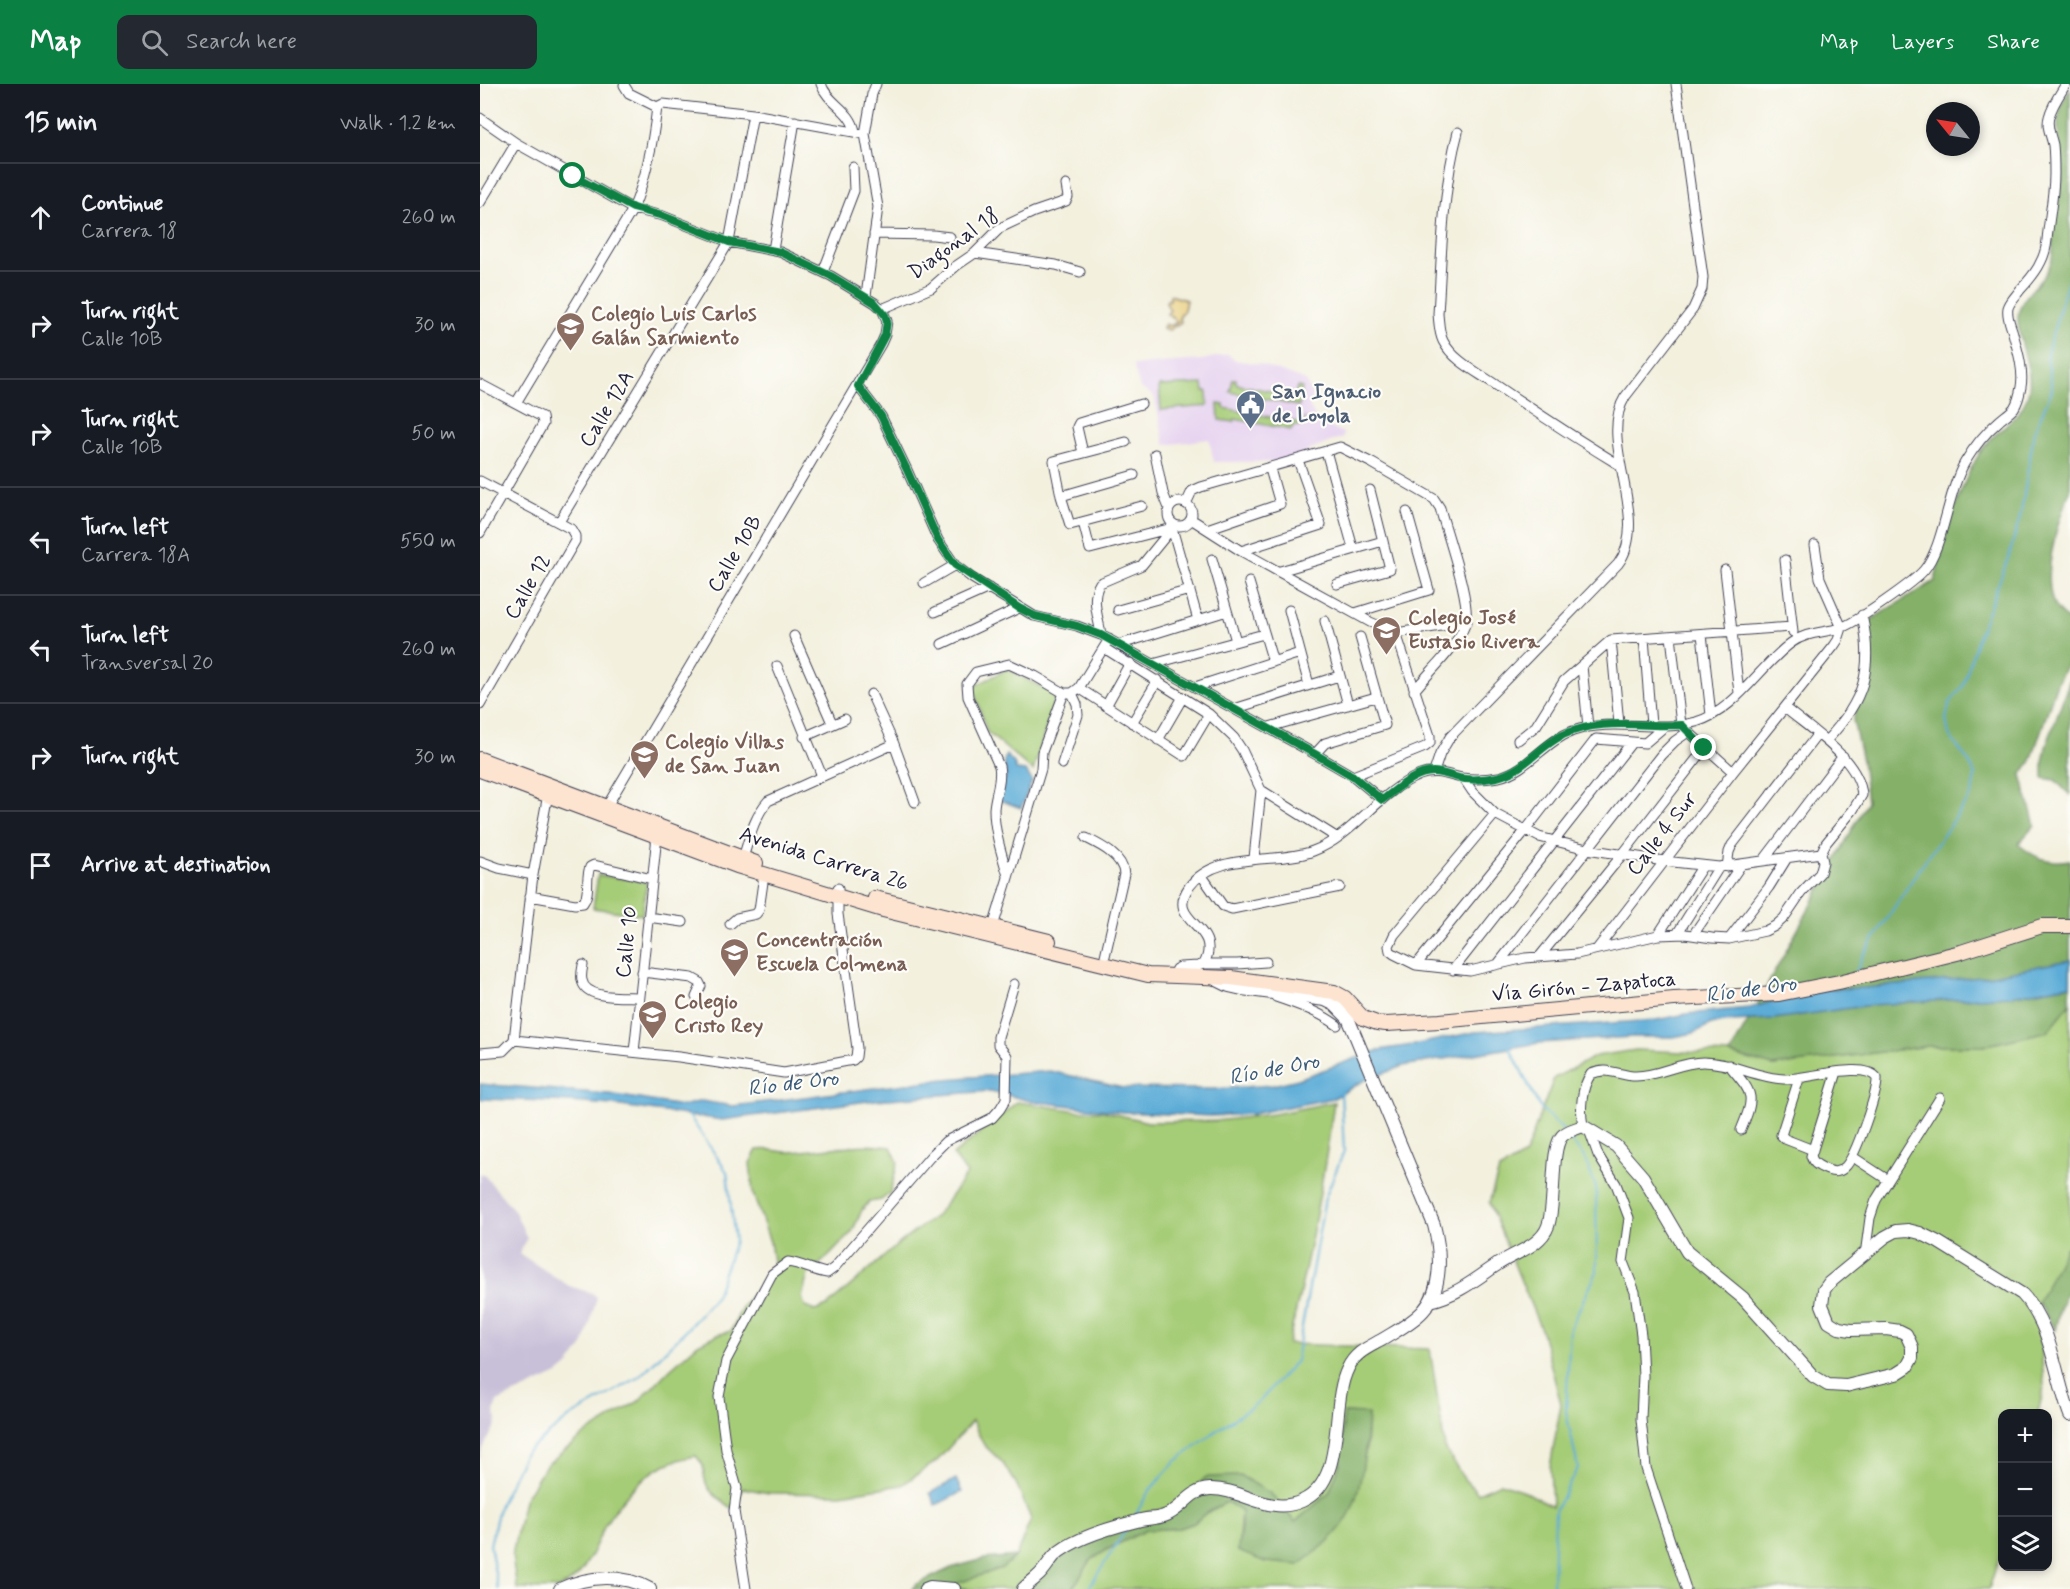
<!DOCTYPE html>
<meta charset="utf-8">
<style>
:root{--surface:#171b24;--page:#242831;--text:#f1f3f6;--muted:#9ea1a6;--line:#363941;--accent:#0b8043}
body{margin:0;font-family:Mynerve,sans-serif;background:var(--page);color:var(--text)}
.controls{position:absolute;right:18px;bottom:18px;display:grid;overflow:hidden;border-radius:12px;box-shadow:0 3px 9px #0003}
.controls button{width:54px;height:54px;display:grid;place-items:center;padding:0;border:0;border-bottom:2px solid var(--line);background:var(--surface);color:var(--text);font:30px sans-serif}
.compass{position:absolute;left:1446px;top:18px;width:54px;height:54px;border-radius:50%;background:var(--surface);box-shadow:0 3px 9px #0003;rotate:300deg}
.stop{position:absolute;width:18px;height:18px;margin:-14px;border:4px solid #0b8043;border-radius:50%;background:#fff}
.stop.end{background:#0b8043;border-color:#fff;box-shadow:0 2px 6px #0008}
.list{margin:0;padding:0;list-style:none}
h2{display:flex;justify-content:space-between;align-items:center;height:78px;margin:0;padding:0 24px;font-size:26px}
h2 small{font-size:20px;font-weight:400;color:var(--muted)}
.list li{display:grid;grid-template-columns:39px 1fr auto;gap:18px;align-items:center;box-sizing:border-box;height:108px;padding:0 24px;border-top:2px solid var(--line)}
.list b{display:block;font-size:22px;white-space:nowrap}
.list p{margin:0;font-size:20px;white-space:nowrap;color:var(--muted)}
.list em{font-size:20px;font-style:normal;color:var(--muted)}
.icon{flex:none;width:33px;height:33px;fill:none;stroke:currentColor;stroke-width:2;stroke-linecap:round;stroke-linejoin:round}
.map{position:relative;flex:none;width:1590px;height:1505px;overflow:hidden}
header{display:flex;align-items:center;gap:36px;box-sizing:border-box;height:84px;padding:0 30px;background:var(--accent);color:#fff}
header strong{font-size:28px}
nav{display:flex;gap:33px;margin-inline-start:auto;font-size:21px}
.search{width:420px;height:54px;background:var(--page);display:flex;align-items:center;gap:15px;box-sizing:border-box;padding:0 21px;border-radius:12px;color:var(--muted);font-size:22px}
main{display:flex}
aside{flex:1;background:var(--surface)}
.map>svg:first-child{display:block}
.built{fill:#e6d2f0}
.industrial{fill:#c8bfd8}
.green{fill:#a5cc76;stroke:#647758;stroke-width:1.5}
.forest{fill:#84b067;stroke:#536951;stroke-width:1.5}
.sand{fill:#eeda9e;stroke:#887e6c;stroke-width:1.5}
.water{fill:#5cacd7;stroke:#3f6789;stroke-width:1.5}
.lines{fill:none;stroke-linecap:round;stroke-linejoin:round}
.stream{stroke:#5cacd7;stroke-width:2}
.minor-casing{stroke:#414153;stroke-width:11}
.tertiary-casing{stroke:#414153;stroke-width:14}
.secondary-casing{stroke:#414153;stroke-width:16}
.minor{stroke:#fff;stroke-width:9}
.tertiary{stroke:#fff;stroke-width:12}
.secondary{stroke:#fde4d1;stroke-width:14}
.route{stroke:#0b8043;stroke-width:8}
.labels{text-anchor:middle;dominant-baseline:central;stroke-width:4.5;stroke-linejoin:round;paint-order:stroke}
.street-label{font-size:21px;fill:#22223b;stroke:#fdfcf7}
.education-label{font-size:21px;font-weight:bold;fill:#785e54;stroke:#fdfcf7;text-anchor:start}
.service-label{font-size:21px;font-weight:bold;fill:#4e5e75;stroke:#fdfcf7;text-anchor:start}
.water-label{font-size:22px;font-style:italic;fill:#395979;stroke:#fdfcf7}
</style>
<header>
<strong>Map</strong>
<div class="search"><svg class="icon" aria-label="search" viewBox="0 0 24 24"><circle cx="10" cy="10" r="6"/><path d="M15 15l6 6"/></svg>Search here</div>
<nav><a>Map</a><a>Layers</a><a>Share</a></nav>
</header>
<main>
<aside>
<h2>15 min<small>Walk · 1.2 km</small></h2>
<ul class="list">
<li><svg class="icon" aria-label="ahead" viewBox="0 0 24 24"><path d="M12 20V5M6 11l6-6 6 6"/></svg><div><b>Continue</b><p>Carrera 18</p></div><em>260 m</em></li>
<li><svg class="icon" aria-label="right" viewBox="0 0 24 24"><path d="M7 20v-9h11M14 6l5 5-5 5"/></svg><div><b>Turn right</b><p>Calle 10B</p></div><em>30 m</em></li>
<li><svg class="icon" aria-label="right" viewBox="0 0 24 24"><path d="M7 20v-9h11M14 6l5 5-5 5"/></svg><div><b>Turn right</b><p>Calle 10B</p></div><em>50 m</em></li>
<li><svg class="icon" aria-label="left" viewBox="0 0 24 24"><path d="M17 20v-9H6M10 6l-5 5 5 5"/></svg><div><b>Turn left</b><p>Carrera 18A</p></div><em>550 m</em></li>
<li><svg class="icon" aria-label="left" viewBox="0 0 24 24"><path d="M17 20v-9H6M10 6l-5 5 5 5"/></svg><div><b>Turn left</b><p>Transversal 20</p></div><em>260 m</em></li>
<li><svg class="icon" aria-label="right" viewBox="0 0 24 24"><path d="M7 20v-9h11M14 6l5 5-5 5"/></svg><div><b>Turn right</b></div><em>30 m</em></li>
<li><svg class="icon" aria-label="arrive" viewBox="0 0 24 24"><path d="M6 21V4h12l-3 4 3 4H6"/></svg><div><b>Arrive at destination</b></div></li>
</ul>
</aside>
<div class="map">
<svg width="1590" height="1505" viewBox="0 0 1590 1505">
<rect width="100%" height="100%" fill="#fdfcf7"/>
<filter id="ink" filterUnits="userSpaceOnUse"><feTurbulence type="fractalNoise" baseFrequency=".0167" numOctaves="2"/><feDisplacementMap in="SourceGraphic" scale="12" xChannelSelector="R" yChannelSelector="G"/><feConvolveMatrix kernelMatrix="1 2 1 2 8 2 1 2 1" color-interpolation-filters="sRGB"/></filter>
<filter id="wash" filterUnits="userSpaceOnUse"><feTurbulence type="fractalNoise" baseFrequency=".008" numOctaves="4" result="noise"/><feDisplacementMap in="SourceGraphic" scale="24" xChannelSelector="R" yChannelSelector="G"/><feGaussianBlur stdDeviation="1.35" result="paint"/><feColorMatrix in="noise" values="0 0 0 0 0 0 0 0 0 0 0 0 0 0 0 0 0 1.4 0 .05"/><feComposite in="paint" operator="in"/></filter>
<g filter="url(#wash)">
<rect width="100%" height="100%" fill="#f3f0de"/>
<path class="built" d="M748,270L754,276L780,280L826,297L833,313L829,322L836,334L847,342L864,349L863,355H857L802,378H734L729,355L685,361L674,312L660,304L653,281L722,276Z"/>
<path class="industrial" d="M0,1089L5,1092L34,1126L47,1154L40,1166V1170L89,1202L112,1209L117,1213L104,1260L89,1281L78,1290L17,1318L14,1328L17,1336L15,1343L2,1366L0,1375Z"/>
<path class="green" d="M753,295H756V299L760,301L815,312L817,303L822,304L819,322L750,308Z
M723,300L724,307H727L728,322L681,326L679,302Z
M738,320L744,321V324L821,339L825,335L823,342H813L811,346L755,335L754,338L739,336Z
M527,585L576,611L553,687L507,648L493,603Z
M118,791L167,798L162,831L113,824Z
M1590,920V1161L1586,1163L1558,1218L1564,1303L1558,1329L1522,1330V1464L1509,1505H592L611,1476L628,1465L666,1446L700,1444L714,1439L726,1429L747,1418L761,1426L758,1467L870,1428L886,1366L888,1331L864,1329L860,1380L849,1409L815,1438L790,1409L664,1429L613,1448L539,1505H489L469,1502L522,1483L536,1472L551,1435L536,1399L522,1378L504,1361L492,1337L458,1376L422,1401L360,1410L289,1409L263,1404L255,1426C246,1419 230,1411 226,1399C221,1386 228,1385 216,1372C203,1374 189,1378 177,1385C158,1396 134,1423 124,1443C113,1465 105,1495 79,1504C67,1505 49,1505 37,1505L32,1471L44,1416L66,1381L108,1348L159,1317L190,1285L218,1260L237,1251L251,1247L262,1223L294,1183L290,1158L273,1110L270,1079L277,1066C287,1064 295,1067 305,1068C340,1068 376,1057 411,1063L418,1078L410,1109L401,1116L389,1118L382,1126L372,1148L350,1171L328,1190L322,1213L325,1223L335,1227L347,1222L422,1157L457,1131L487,1090L473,1071L537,1018L598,1027H623L668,1038L736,1037L794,1030L854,1018C843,1100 828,1180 808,1260L950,1265L965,1364L984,1395L998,1409L1021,1399L1044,1407L1072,1422L1070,1383L1081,1320L1062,1248L1009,1119L1019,1086L1045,1071L1074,994L1116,972L1156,966L1250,970L1293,982L1448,962H1503L1568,947Z"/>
<path class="forest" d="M1590,4V407C1578,436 1561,490 1574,521C1577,527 1585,533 1590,538V570L1588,578L1577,599L1551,677L1541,691L1555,741L1538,760C1555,774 1568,780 1590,776V920L1568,947L1503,962H1448L1293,982L1250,970L1387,718L1382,677L1373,636L1391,577L1387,538L1455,497C1463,456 1480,398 1503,364C1518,343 1546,332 1549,304C1552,284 1538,257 1538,236C1537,211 1565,200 1571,178C1574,169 1572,157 1573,147C1575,127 1583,107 1582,88C1581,50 1569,42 1590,4Z
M1590,595V711L1575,696L1563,694V678L1566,663Z
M1590,1161V1201L1580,1225L1575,1246L1558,1218L1586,1163Z
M864,1329L888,1330C886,1360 883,1400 871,1427C861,1449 838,1467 819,1481L785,1478L758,1467L761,1443V1426L747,1418L726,1429L714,1439L700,1444L666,1446L628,1465L611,1476L592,1505H539L613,1448L664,1429L694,1424L726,1393L761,1392L790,1409L815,1438L849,1409L860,1380Z
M536,1472L522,1484L470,1502L489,1505H432L435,1501L471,1484L504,1475Z"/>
<path class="sand" d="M690,211L706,216L704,226L699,234L701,238L689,246L683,244L685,240L689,242L694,240L697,237L687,230L690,226L686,219L687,216H690Z"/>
<path class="water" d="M526,671L534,679L536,686L546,687L552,697L541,724L519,716V705L526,692L524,677Z
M1590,876V901L1530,912L1392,921L1294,935L1251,937L1231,940L1214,949L1193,953H1152L1059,959L923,982L883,997L854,1014L772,1030L731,1032L643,1028L550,1017L511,1007L396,1016L242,1036L133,1021L73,1017L0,1015V1000L129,1010L202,1022L222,1017L253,1022L465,995L570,987L643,1004L733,1005L793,1001L818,995L899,966L932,961L995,948L1176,936L1206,930L1269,924L1341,905L1384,904L1502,893Z
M476,1395L482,1408L456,1421L450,1409Z"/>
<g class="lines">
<path class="stream" d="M1376,888L1382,873L1436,790L1492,710L1495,691L1489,678L1469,651L1466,636L1469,620L1483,602L1498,553L1529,472L1541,429L1554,348L1572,306L1567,270L1590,189
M1030,964L1059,1022L1083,1046
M655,1432L669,1407L696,1377L740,1344L779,1318L816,1277L845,1114L864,1067L861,1008
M18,1505L10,1461L20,1420L45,1369L90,1333L159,1293L210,1242L236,1212L255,1157L247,1088L208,1030
M608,1505L647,1444
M1075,1505L1073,1502L1075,1427L1098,1384L1086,1328L1090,1244L1117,1188L1116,1103L1104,1073L1088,1053"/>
</g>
</g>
<g filter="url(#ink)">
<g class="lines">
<defs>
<path id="minor" d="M341,0C348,20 372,26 375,48
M144,1L149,9L177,23L183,20L273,30L385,50
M0,34L36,59L153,125L183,132L249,158L300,168L351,192L395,219L402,225L407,237L405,251L401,260L124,727
M978,48C962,107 962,169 958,230C959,239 959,249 963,257C973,277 999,289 1016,301C1057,329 1098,356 1141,382
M0,119L36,59
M394,150L453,151L470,153
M293,166L315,37
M495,169L576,181L600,188
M343,188L374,107L373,83
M386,212L398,123L385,50L392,10L396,0
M402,225L451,204L476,182L495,169L520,144L554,128L586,117L588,113L586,101
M0,300L62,333L63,340L0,449
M378,302L401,332L427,386L458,456L475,481L492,494L554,532L597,542L621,551L835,670L873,692L902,716
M36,319L153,125C167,92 173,59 177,23
M646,358L574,377L581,412L590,441L662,422
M846,367L873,464
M603,369L597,343L599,339L661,320
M675,370L683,409L689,424
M0,397L91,445L95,452V457L0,621
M581,412L654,391
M688 430a12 12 0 1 1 24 0a12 12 0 1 1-24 0Z
M706,420L712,407L721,403L860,363L892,379L954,415L960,424C966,448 993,522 985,541C976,564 950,587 934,607
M711,435L761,467L890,538L916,549L987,538
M79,438L249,158L273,30
M603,438L610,465L692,444L718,536
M727,445L800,420L790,385
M1335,461L1340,494L1362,544
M761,467L841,441L818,376
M732,475L756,557
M1305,476L1313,548
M1245,486L1259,609
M800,487L903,457
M769,498L793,578
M444,499L475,481
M857,500L910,485L890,406
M638,526L710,506
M809,526L829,601
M455,528L509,504
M875,529L949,506L927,428
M845,537L868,621
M1222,550L1231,631
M621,551C619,534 610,515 620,499L662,481L693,443
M314,552L352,639
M1191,552L1201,641L1253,688
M1164,554L1171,641
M1131,556L1139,640
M462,560L539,524
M638,561L747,527
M624,564L729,630L754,654L762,666L781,706L856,753
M673,580L784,550
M297,582L342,692
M1102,582L1108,643
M715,603L820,569
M599,604L704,672L729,630
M391,610L414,660L435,718
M626,622L650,579
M754,625L859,592
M652,639L678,596
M789,643L896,613
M324,653L365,635
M678,656L703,613
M1038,656L1056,642L1084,597L1131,556L1312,543
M1346,657C1384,617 1394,586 1382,531
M835,670L845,659L905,641L880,553
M582,680L598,631L597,620L592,609
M954,688L960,670L970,653L1138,480C1172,435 1117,358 1145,313L1213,225L1222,205L1223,193L1196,0
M873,692L945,663L950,659V652L916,549
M984,695L992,707L1015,730L1059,753L1107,765L1184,777L1239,783L1341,769
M1015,730L914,851L909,862L910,867L914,870L936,881L990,887L1045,874L1097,870L1178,851L1205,850L1232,854L1249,855L1285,847L1295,842L1304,834L1321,809L1340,789L1343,778L1341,769L1346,759L1373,726L1382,711C1379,675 1331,646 1305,624
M606,754C620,761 643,772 644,790L625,872
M263,774C269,755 274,733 288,717L414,660
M774,774L781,706
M0,777L19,784L53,791
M1283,777L1363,672
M1247,783L1249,768L1252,761L1337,651
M528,792C522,771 514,747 514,725C515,710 522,697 519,682L488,613L487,600L496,588L529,580L555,592L584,609H592L599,604L629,555
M722,792L743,822L752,825L860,803
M50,812L95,820L103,819C111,809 105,795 110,783L114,781L172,795
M168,833L203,838
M250,840L257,834L276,830L279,826L284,791
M513,843L561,685L562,668L584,609
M1197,850L1239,783
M1178,851L1222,783
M1213,851L1261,781
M1249,855L1289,803L1307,774
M1117,865L1253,688L1354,562L1358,556L1362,544
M1060,872L1142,771L1225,664
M724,880C744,840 684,839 709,803C736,766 796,781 833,767C874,752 899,707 940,691C955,685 967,691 982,694C994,696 1007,695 1019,693C1048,686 1065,657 1093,647C1133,633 1176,649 1216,638C1256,626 1279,583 1311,559C1326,548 1343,549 1360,544C1374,540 1434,498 1444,486C1464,462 1467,409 1485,378C1494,363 1505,349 1518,338C1523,333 1530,329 1534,324C1538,318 1540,309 1541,303C1544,288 1538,267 1534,253C1532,243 1526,234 1528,224C1530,217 1536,212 1540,206C1554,191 1565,177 1567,156C1569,134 1574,112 1574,90C1574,81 1574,71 1573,61C1571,51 1566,43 1569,33C1572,21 1580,10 1586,0
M1018,880L1181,671L1195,657L1208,648
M103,881C102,886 101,892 102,896C105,916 144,912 159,913
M936,881L1045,747L1116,655L1165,659L1185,642
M973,886L1152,658
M162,888L212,894L219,898L221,902L216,913
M693,891L696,885L700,883L718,882L724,880H757L786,878
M796,913C818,921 838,927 857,941
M34,956L199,973L304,989L373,976L376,973L377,964L358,830V804
M34,956L53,791L68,710
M154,968L177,752
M0,969L23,967L34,956
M1249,981C1273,1010 1276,1010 1261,1046
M1319,995L1301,1051L1305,1055L1333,1066
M1103,1042C1100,1026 1101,1004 1111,990C1128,982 1139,992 1156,992C1179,992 1200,978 1223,978C1251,978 1276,994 1304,995C1326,996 1384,976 1397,994C1398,1008 1375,1074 1365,1083C1358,1090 1351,1088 1343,1084C1337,1081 1333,1079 1331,1072L1357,988
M1109,1046L1118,1071L1136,1100L1149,1134L1143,1178L1155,1208L1161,1251L1163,1292L1161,1335L1166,1384L1206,1505
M1373,1073L1408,1096
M1385,1171L1390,1134L1396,1116L1460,1014
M266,1505L254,1427L257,1404L246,1366L239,1313L246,1277L292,1190L308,1178C322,1180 334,1187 347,1189L354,1184L450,1073L466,1057L512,1034L520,1025L526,1015L527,972L518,961V953L534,900"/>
<path id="tertiary" d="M950,1217C977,1211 996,1195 1018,1180C1034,1169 1061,1162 1068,1142C1076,1120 1070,1065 1082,1052C1088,1046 1096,1045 1103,1042L1136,1062L1163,1093L1207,1168L1263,1214L1333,1292L1348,1301L1366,1302L1416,1290L1427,1283L1432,1274V1263L1426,1250L1420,1247L1406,1245L1371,1246L1359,1244L1349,1238L1342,1221L1344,1206L1349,1199L1405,1153L1416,1147L1428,1146L1440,1149L1458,1158L1542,1210C1572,1241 1575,1292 1590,1331
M80,1505C109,1491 142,1490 170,1505
M445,1505L450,1503L474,1505
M543,1505C548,1500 555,1495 560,1490C565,1485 569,1478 574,1472C592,1455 633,1443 657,1437C666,1434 676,1435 684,1432C703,1426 708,1406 730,1405C762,1404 789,1432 822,1417C868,1396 849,1321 868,1284C876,1267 890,1263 905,1254C918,1246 933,1238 943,1227C963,1205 961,1168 954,1141L868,934L855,921L845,916L762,905L749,902L733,894"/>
<path id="secondary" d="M0,675L276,779
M0,686L257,782L403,826L668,891L751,894L854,908L865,914L883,934L897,939L906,940L960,937L1194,915L1299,910L1359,898L1481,868L1562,842H1590
M395,814L569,857"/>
</defs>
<use href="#minor" class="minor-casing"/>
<use href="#tertiary" class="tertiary-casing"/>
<use href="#secondary" class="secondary-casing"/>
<use href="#minor" class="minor"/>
<use href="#tertiary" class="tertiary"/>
<use href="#secondary" class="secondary"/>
</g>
</g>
<g class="lines" filter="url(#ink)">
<path class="route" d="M93,92L153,124L183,132L249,158L300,168L351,192L395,219L405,231L407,237L405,251L378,302L401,332L427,386L458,456L475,481L539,524L555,532L597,542L621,551L835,670L873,692L902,716C916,706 934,688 953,688C964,688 975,694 985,695C995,696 1007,695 1017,693C1044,687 1059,662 1083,651C1120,633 1162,643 1202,641L1224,664"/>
</g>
<defs>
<symbol id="school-pin" viewBox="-11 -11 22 30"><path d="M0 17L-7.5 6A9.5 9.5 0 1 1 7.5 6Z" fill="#8d6e63" stroke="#fdfcf7"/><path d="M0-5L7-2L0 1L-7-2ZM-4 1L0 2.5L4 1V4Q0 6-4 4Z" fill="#fff"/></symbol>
<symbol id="civic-pin" viewBox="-11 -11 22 30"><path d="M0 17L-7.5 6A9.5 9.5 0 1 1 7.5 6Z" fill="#5c6f8a" stroke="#fdfcf7"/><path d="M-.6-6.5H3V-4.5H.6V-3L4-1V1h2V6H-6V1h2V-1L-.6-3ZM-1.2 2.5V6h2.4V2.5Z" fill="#fff"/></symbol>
</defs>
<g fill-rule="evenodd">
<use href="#school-pin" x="74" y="226" width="33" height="45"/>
<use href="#civic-pin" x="754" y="304" width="33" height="45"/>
<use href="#school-pin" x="890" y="530" width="33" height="45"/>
<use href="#school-pin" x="148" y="654" width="33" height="45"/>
<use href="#school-pin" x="238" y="852" width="33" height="45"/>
<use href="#school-pin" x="156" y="914" width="33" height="45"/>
</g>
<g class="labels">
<g class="street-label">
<text transform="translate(474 160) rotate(-36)">Diagonal 18</text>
<text transform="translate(127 325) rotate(-59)">Calle 12A</text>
<text transform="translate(255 470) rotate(-59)">Calle 10B</text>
<text transform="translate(48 503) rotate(-60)">Calle 12</text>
<text transform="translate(1182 750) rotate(-52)">Calle 4 Sur</text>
<text transform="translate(344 775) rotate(17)">Avenida Carrera 26</text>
<text transform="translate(147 858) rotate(-84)">Calle 10</text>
<text transform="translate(1104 903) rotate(-5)">Vía Girón - Zapatoca</text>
</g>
<g class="education-label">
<text x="111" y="230">Colegio Luis Carlos<tspan x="111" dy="24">Galán Sarmiento</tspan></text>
<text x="928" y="534">Colegio José<tspan x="928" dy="24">Eustasio Rivera</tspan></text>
<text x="185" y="658">Colegio Villas<tspan x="185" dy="24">de San Juan</tspan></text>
<text x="276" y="856">Concentración<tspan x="276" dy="24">Escuela Colmena</tspan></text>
<text x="194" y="918">Colegio<tspan x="194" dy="24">Cristo Rey</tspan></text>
</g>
<g class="service-label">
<text x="792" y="308">San Ignacio<tspan x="792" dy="24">de Loyola</tspan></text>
</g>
<g class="water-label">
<text transform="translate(1271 906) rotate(-8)">Río de Oro</text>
<text transform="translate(794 986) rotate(-11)">Río de Oro</text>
<text transform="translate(313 1000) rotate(-7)">Río de Oro</text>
</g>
</g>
</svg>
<div class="controls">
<button>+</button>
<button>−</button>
<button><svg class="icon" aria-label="layers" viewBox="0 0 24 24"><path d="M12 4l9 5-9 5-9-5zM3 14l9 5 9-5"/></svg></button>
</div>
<svg class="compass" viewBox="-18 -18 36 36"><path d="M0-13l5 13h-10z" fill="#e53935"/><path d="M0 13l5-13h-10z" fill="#9ea1a6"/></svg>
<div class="stop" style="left:93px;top:92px"></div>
<div class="stop end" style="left:1224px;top:664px"></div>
</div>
</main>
